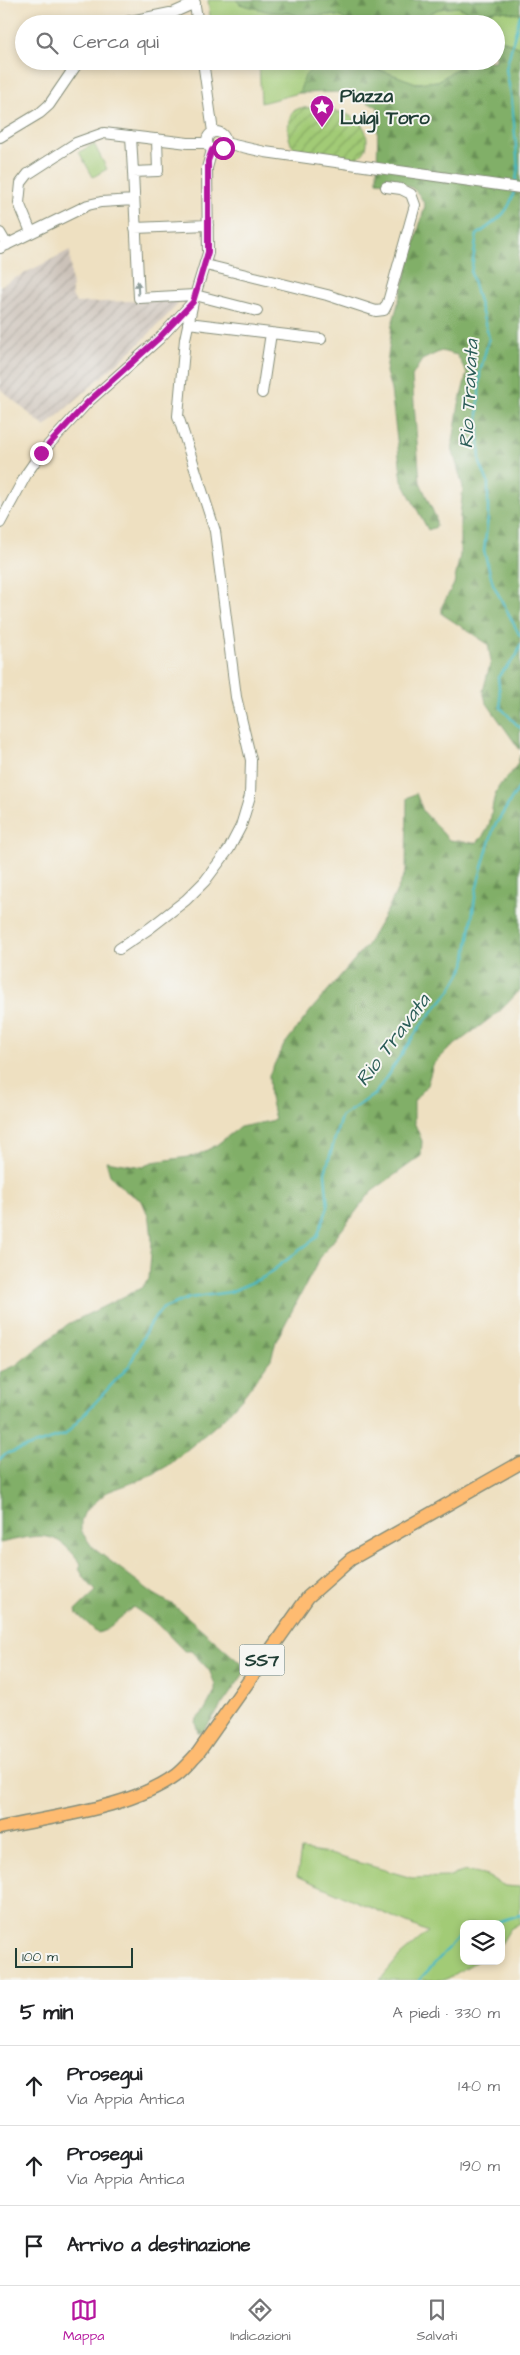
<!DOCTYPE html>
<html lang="it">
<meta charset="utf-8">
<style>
:root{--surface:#fff;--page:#f6f6f6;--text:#202124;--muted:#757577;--line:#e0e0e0;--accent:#b5179e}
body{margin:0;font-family:"Architects Daughter",sans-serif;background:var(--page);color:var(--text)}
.controls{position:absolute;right:15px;bottom:15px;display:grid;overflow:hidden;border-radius:10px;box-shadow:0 2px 8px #0003}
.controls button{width:45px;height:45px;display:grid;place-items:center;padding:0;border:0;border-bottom:1px solid var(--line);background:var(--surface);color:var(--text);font:25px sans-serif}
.scale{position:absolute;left:15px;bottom:12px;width:118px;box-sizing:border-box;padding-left:5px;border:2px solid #1f3d34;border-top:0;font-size:14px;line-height:18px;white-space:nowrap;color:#1f3d34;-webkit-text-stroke:4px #f6f6f2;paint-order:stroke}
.stop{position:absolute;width:15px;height:15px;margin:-11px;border:4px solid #b5179e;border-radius:50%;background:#fff}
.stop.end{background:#b5179e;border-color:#fff;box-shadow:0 1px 5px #0008}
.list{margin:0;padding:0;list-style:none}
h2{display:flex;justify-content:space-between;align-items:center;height:65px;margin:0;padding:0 20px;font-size:21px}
h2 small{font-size:16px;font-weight:400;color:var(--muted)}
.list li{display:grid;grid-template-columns:32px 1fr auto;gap:15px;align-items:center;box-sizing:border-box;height:80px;padding:0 20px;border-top:1px solid var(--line)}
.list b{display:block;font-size:19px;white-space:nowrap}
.list p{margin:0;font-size:16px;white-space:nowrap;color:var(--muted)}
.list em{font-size:16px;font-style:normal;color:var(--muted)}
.icon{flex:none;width:28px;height:28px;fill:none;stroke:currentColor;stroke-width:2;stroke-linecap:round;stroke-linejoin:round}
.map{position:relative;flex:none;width:520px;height:1980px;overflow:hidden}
.search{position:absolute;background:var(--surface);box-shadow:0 2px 8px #0003;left:15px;right:15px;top:15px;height:55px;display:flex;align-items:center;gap:12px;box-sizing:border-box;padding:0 18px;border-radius:28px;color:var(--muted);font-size:19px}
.sheet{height:305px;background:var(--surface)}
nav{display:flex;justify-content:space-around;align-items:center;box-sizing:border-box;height:70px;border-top:1px solid var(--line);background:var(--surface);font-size:14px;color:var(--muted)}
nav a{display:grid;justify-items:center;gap:2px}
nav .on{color:var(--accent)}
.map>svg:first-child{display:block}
.industrial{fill:url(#industrial-furrows)}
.grass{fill:#a2cb76;stroke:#608455}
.forest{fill:url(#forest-firs);stroke:#50764e}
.garden{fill:url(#garden-furrows);stroke:#608455}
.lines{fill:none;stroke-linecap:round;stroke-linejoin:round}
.stream{stroke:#4ab9c1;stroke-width:2.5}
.minor-casing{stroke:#868e7a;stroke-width:12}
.major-casing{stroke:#868e7a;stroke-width:15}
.minor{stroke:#fff;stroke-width:10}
.major{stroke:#febb71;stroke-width:12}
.oneway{fill:#8f9e9a}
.route{stroke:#b5179e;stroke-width:6}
.labels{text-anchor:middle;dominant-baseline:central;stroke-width:4;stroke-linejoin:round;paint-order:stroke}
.shield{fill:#f6f6f2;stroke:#60746d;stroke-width:1}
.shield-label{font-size:18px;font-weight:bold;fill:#1f3d34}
.poi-label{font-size:19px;font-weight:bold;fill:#1f3d34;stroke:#f6f6f2;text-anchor:start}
.water-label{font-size:20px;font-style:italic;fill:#2a5c57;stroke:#f6f6f2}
</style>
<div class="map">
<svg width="520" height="1980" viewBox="0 0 520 1980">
<defs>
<pattern id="industrial-furrows" width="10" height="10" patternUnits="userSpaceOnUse" patternTransform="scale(1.25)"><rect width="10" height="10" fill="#ccc2b9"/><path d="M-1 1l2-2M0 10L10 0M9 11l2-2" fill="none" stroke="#a59f97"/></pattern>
<pattern id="forest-firs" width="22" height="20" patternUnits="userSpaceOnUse" patternTransform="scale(1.25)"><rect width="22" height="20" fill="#81af67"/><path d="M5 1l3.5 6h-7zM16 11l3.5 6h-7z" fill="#699056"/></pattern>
<pattern id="garden-furrows" width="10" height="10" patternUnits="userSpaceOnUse" patternTransform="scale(1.25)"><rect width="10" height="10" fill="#a2cb76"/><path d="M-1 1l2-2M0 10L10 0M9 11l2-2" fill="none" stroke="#83a662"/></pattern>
</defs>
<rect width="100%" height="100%" fill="#f6f6f2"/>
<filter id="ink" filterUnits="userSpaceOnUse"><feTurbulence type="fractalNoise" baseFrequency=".02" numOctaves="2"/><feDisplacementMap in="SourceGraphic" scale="10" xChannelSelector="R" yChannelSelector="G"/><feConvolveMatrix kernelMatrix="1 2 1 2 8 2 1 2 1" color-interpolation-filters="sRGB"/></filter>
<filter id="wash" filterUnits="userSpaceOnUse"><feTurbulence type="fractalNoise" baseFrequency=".0096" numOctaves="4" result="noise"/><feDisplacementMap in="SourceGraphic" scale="20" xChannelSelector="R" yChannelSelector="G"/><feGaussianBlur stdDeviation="1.12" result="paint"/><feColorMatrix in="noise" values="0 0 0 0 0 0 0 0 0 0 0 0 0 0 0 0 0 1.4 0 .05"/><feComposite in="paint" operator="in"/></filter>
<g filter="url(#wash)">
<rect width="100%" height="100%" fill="#eee0c1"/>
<path class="industrial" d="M70,250L72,295L76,303L183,299L142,341L45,427L0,389V286Z"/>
<path class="grass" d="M208,0H236L240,4L270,12L290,13L300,17L331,15L341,17L350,24H211Z
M458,7L477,15L497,10L520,14V48L496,37V24H413L438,9Z
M259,61H327C310,65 305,78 299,93L261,103Z
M356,61H468L438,81L416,83Z
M94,144L107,169L93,177L79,152Z
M301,1850L330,1854L412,1878L447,1877L466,1871L487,1876L505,1886L520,1887V1923L510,1929L501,1944V1924H464V1961H477L445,1980H380L399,1957L428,1932L297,1876Z"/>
<path class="forest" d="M236,0H520V14L497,10L477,15L458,7L438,9L413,24H350L341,17L331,15L300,17L290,13L270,12L240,4Z
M496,37L520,48V245L517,272L520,276V750L486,702L483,691L491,661L488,644L442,614V606L454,584L460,555V516L463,487L452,448L459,404L467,373L457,355L441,351L422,360L412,376L420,482L436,518V527L428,530L402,481L391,390L386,372L392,325L425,206C415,181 401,184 377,181L378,107L344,92L299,93L305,76L312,68L327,61H356L416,83L438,81L468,61H496Z
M520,755V990L500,1011L448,1050L433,1065L427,1085L414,1101V1122L422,1141L421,1156L371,1192L320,1258L276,1341L271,1359L243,1397L221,1421L169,1465L148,1477L107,1492L85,1511L81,1521V1531L93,1548L154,1594L175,1606L247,1669L203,1732L198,1733L195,1721L204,1711L215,1691V1684L209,1670L191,1651H184L158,1624L133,1607L106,1630L98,1633L77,1614L76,1610L96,1591L85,1579L79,1569L81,1564C55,1527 39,1535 0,1543V1372L16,1365L68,1324L141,1288L149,1279L152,1240L150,1220L142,1201L124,1190L110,1175L106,1161L143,1167L152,1162L195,1156L215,1146L240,1127L275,1120L270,1097L269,1075L284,1045L312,1009L367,945L387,911L406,871L407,798L416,793L423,811L449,840L476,843C496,826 488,811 497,790C503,777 517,773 520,755Z"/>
<path class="garden" d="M300,108C323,107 369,111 367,142C367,151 362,156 354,159L295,150C286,138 286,124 293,111Z"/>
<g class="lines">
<path class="stream" d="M515,186L518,168L512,101L506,69L520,15
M514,191C509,215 495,221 477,235L471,273L489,338L480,372L478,414L480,463L488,482V517L484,551L493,584L520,636
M520,645L517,655L498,677L501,708L520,728
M0,1459L5,1454L65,1435L129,1366L149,1325L162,1309L189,1298L230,1292L264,1277L317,1237L328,1207L325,1173L341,1117L375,1094L421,1025L450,991L465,965L476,891L482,867L494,827L520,786
M490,1924L520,1915
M419,1980L464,1932"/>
</g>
</g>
<g filter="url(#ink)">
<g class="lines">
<defs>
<path id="minor" d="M194,0L198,24
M116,24L170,13
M148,24L195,3
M203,61L213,132
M207 141a9 9 0 1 1 18 0a9 9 0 1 1-18 0Z
M131,136L133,172L158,171L157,139
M0,137L40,113L49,105L79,61
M225,143L265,152L520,188
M133,172L139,298L195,295L257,311
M135,228L208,225
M31,232L19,203L21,183L28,174L76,143L104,133L188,143H206
M0,233L7,245
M0,248L88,205L101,202L134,200
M206,265L327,295L376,311L384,310L388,302L415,205L411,194L401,189L386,187
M188,323L321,339
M262,393L271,333
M0,523L27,473L41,453L88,402L159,339L192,303
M119,949L150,928L186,900L205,881L229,849L241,826L250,796L251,760L236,697L215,531L178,416L185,339L193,302L208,253L207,168L212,150"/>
<path id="major" d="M0,1828C55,1816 131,1808 176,1775C184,1769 191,1760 198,1753L308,1597L351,1559L520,1463"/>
</defs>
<use href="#minor" class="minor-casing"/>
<use href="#major" class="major-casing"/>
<use href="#minor" class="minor"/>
<use href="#major" class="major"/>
</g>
<defs><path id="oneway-solid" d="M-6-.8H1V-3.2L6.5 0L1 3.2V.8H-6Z" transform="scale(1.25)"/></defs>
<use class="oneway" href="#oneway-solid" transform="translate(138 288) rotate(-93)"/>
</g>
<g class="lines" filter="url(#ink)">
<path class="route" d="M41,453L88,402L159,338L193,302L208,252V161L212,150H218L223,148"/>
</g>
<defs>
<symbol id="sight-pin" viewBox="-11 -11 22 30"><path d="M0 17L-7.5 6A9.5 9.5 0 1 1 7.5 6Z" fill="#b5179e" stroke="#f6f6f2"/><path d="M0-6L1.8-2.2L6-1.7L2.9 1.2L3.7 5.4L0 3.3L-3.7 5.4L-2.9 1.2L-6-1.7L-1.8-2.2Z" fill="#fff"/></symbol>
</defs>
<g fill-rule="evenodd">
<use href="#sight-pin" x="308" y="93" width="28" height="38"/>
</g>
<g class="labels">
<rect class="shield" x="239.5" y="1644.5" width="45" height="31" rx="4"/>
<g class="shield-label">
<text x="262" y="1660">SS7</text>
</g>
<g class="poi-label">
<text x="340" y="96">Piazza<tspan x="340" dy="22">Luigi Toro</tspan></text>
</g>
<g class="water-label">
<text transform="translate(469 394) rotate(-87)">Rio Travata</text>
<text transform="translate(393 1040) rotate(-53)">Rio Travata</text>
</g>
</g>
</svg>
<div class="controls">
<button><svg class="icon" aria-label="layers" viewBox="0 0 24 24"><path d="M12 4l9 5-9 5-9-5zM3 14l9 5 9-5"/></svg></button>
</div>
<div class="scale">100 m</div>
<div class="stop" style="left:223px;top:148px"></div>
<div class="stop end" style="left:41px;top:453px"></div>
<div class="search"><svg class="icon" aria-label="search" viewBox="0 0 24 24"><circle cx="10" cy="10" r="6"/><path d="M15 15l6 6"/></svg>Cerca qui</div>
</div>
<section class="sheet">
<h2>5 min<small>A piedi · 330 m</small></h2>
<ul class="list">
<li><svg class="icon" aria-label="ahead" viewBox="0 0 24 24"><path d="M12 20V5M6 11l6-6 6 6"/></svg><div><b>Prosegui</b><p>Via Appia Antica</p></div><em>140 m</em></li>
<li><svg class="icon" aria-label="ahead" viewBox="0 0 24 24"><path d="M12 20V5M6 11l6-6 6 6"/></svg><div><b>Prosegui</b><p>Via Appia Antica</p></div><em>190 m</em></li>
<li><svg class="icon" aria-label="arrive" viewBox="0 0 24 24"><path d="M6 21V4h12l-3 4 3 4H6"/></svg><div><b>Arrivo a destinazione</b></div></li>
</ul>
</section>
<nav>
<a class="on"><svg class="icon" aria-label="map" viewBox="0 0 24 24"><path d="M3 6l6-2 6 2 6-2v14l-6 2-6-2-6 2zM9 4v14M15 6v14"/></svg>Mappa</a>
<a><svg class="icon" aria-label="directions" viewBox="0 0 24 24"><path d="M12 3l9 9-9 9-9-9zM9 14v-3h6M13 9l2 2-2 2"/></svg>Indicazioni</a>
<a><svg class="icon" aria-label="saved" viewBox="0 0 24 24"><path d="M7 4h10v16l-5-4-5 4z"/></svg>Salvati</a>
</nav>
